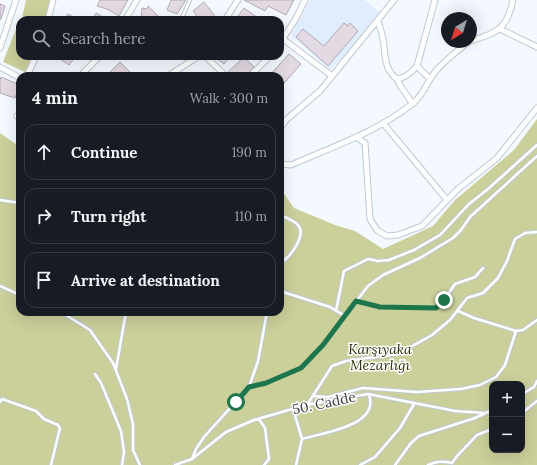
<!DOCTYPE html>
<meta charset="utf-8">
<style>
:root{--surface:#171b24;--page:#20242c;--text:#f1f3f6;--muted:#9ea1a6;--line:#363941}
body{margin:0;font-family:Lora,serif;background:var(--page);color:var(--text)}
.controls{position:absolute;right:12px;bottom:12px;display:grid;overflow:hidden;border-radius:8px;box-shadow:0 4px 16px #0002}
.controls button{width:36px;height:36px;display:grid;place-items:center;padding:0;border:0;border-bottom:1px solid var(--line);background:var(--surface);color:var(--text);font:20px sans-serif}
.compass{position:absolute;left:441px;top:12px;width:36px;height:36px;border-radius:50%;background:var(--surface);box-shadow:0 4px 16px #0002;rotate:218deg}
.stop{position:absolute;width:12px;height:12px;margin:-9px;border:3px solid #1d764b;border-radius:50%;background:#fff}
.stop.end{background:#1d764b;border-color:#fff;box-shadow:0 1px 4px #0008}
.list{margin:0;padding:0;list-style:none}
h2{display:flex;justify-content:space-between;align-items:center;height:52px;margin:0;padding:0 16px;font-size:17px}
h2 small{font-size:13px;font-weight:400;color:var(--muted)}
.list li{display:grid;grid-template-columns:26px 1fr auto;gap:12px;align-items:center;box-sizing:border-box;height:56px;margin:0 8px 8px;padding:0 8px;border:1px solid var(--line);border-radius:12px}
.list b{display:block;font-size:15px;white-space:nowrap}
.list em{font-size:13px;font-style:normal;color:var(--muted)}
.icon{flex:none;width:22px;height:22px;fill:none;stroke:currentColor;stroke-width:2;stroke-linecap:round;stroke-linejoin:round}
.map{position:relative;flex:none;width:537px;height:465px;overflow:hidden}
.search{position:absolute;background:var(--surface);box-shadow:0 4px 16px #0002;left:16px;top:16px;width:268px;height:44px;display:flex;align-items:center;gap:10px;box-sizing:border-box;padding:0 14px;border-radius:12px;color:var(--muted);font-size:15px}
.panel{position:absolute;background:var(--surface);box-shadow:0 4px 16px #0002;left:16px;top:72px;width:268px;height:244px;border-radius:12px}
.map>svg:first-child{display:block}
.built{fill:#e0edfd}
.green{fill:#cbcf9a;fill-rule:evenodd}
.building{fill:#e2d9e3;stroke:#b3abb4}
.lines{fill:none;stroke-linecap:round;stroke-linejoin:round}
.service-casing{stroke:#c0c8d2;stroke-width:4.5}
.minor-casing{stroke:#c0c8d2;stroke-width:7}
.service{stroke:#fff;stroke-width:2.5}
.minor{stroke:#fff;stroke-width:5}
.route{stroke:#1d764b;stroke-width:5}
.labels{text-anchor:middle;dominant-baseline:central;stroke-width:3;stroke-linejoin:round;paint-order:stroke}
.park-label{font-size:14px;font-style:italic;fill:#2d2e07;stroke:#fff}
.street-label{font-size:14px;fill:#36393d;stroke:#fff}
</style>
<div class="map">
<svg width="537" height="465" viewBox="0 0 537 465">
<rect width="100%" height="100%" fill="#f4f9ff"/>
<path class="built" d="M310,0H365L380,13L351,49L330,70L291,35Z"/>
<path class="green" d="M26,0H50L45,20H30L22,18Z
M20,19L23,20H20V56H32L25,72L3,62Z
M537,119V465H0V133L20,147V312H280V188L294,208L335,225L355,231L383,249L433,226L455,200L514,150ZM492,384H522V450H492Z"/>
<path class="building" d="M100,0H128L119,16L107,9L97,6Z
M171,0H186L177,14L167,10Z
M244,0H294L286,15L268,6L265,11Z
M204,2L218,20H200L193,11Z
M0,4L5,6L1,19H0Z
M148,6L162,20H141L142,8L147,9Z
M244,8L261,20H235Z
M96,13L108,20H92Z
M68,14L78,20H64Z
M344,23L348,26L350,23L358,31L328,66L296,37L303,29L324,46Z
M289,54L301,64L280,88V76H269Z
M56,56H76L69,65Z
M213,56H230L224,64Z
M244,57L254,67L246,76H233L228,72Z
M120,62L134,76H106Z
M1,77L20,85L15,98L0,93V81Z"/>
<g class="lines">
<defs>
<path id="service" d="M181,20L190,0
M0,200L20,203
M280,215C285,217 292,220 297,224C308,234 290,258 280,263
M0,286L20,295
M280,291L330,307L345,316
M356,301L380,307L436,308L444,300L455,284L475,277L483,268
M336,311L344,271L368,259L378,261L389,260L414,250L440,235L469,204L488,189L537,145
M458,311L474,318L516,331L523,330L537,320
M61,312L90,330L113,363L127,399L133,424V450L140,465
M116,369L126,312
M95,374L101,383L121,431L124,452L122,465
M249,387L266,383L301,368L323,345L368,286L383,275L420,258L453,238L461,230L470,217L537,156
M522,394L534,387L537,381
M313,396L328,397L363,388L417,392L461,389L480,385L496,377L505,365L516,331
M0,402L2,399L36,411L44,419L58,425L60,428L51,465
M307,405L332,366L346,361L398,354L432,335L450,320L467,298L483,293L498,278L507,261L515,239L525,233L537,232
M293,409L302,439L296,465
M522,413L537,401
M259,419L265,428L269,459L264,465
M302,439C322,433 380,426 369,395
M192,459L196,449L204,437L249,387L258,361L267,312
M175,465L192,459L226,432L254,420L306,405L368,394L455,411L485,413
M360,465L375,457L400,428L414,404
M395,465L411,443L419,436L475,418L492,410
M428,465C437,461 443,461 452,463L457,456L477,435L492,429"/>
<path id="minor" d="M48,20L53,0
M125,20L137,0
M225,20L238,0
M378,21C380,27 382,33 383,39C386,55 383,68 397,79C406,78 412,72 417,66
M500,29L537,47
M283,39L332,76
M471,41C498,32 507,29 513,0
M280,43L295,20L305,0
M0,48L16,0
M205,56L226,76
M0,67L20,78
M27,76L36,56
M80,76L100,56
M168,76L199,56
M250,76L270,56
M397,79L401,87L413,104
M430,79L417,66L435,0
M17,116H20
M383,123L447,200
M280,128L287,119L320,91L394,0
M356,137L365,143L370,219L377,230L387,236L398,235L422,226L458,189L497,158L537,108
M280,164L291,165C332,147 377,132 412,104C423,96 427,82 435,72C444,61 456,52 467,43L469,42"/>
</defs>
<use href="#service" class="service-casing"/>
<use href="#minor" class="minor-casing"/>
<use href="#service" class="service"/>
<use href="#minor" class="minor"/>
</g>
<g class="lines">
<path class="route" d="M236,402L249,387L266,383L301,368L323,345L356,301L380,307L436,308L444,300"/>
</g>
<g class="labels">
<g class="park-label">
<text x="380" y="349">Karşıyaka<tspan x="380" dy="16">Mezarlığı</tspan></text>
</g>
<g class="street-label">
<text transform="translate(324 403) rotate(-12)">50. Cadde</text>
</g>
</g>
</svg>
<div class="controls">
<button>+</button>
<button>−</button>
</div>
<svg class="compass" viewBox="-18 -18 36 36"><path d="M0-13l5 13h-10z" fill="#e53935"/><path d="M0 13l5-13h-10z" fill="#9ea1a6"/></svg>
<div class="stop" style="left:236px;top:402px"></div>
<div class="stop end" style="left:444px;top:300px"></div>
<div class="search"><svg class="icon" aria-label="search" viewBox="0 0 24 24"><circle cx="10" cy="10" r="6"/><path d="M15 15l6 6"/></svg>Search here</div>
<section class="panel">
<h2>4 min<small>Walk · 300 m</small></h2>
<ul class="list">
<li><svg class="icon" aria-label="ahead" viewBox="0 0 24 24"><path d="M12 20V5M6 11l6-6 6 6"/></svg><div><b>Continue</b></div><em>190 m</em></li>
<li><svg class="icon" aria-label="right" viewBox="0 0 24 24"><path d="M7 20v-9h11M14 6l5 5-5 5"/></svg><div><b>Turn right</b></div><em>110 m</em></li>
<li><svg class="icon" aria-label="arrive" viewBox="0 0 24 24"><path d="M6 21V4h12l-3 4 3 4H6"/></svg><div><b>Arrive at destination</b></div></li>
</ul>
</section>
</div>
